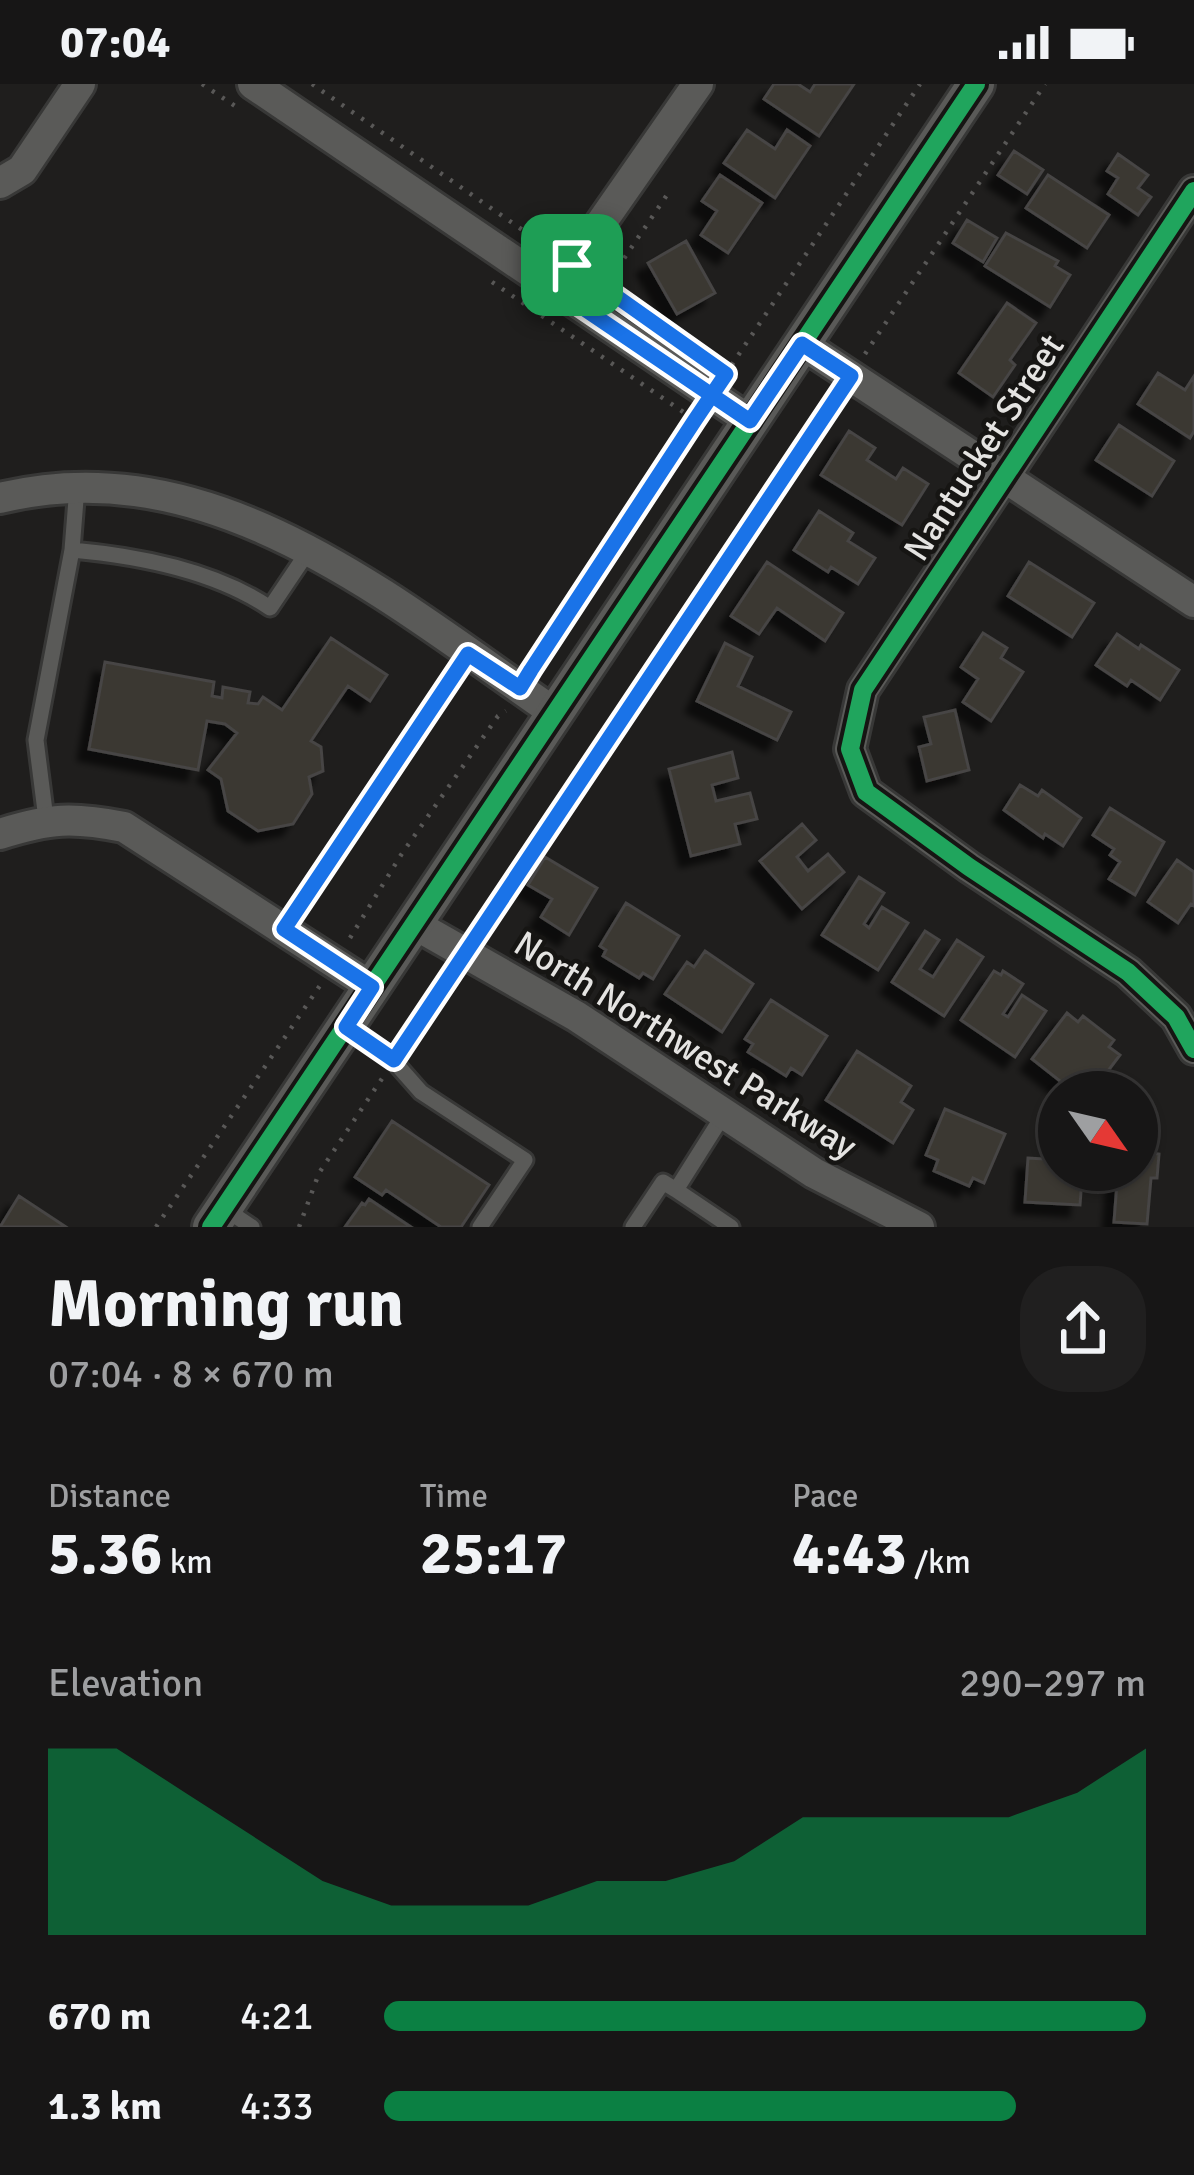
<!DOCTYPE html>
<meta charset="utf-8">
<style>
body{margin:0;font-family:Signika,sans-serif;background:#201f1f;color:#f1f3f6;height:100vh;display:flex;flex-direction:column;font-size:45px;white-space:nowrap}
*{box-sizing:border-box;margin:0}
p{font-size:39px;color:#9e9fa1}
.icon{flex:none;width:66px;height:66px;fill:none;stroke:currentColor;stroke-width:2;stroke-linecap:round;stroke-linejoin:round}
.map{position:relative;height:1143px;overflow:hidden}
.panel{display:flex;flex-direction:column;background:#171616;flex:1}
.panel>*{flex:none}
.needle{width:78px;rotate:124deg}
.fabs{position:absolute;left:1038px;top:987px;display:grid;gap:24px}
.fabs a{display:grid;place-items:center;width:120px;height:120px;border-radius:50%;background:#171616;box-shadow:0 3px 9px #0004,0 0 0 3px #363535;font-size:60px}
.pin{position:absolute;display:grid;place-items:center;width:102px;height:102px;color:#fff;margin:-51px;border-radius:24px;box-shadow:0 6px 18px #0006}
.round{display:grid;place-items:center;flex:none;width:126px;height:126px;border-radius:48px;background:#201f1f}
.overview{display:flex;align-items:center;justify-content:space-between;height:204px;padding:0 48px}
h1{font-size:66px;font-weight:800;line-height:90px}
.metrics{display:grid;grid-template-columns:repeat(3,1fr);gap:18px;height:204px;padding:12px 48px}
.metrics div{display:grid;align-content:center}
.metrics b{font-size:60px;font-weight:800}
.metrics small{font-size:33px;font-weight:400}
.metrics p{font-size:33px}
.chart{height:336px;padding:24px 48px}
.chart p{display:flex;justify-content:space-between}
.chart svg{width:100%;height:216px;margin-top:12px;fill:#0b8043;opacity:.7}
ul{padding:0 48px;list-style:none;font-size:39px}
li{display:grid;grid-template-columns:192px 144px 1fr;align-items:center;height:90px}
li i{height:30px;border-radius:15px;background:#0b8043}
.status{display:flex;justify-content:space-between;align-items:center;height:84px;padding:0 60px;background:#171616;direction:ltr}
.status svg{height:33px;fill:currentColor}
.map>svg:first-child{display:block}
.building{fill:#3b3832;stroke:#464544;stroke-width:3;filter:url(#shadow)}
.lines{fill:none;stroke-linecap:round;stroke-linejoin:round}
.service-casing{stroke:#383837;stroke-width:21}
.minor-casing{stroke:#383837;stroke-width:36}
.tertiary-casing{stroke:#383837;stroke-width:42}
.path{stroke:#595857;stroke-width:4.5;stroke-dasharray:3 9;stroke-linecap:butt}
.service{stroke:#5a5a58;stroke-width:15}
.minor{stroke:#5a5a58;stroke-width:30}
.tertiary{stroke:#5a5a58;stroke-width:36}
.cycleway-casing{stroke:#161513;stroke-width:26}
.cycleway{stroke:#20a55d;stroke-width:18}
.route-casing{stroke:#fff;stroke-width:24}
.route{stroke:#1a73e8;stroke-width:15}
.labels{text-anchor:middle;stroke-width:9;stroke-linejoin:round;paint-order:stroke}
.street-label{font-size:36px;fill:#e5e4e2;stroke:#161513}
</style>
<div class="status"><b>07:04</b><svg viewBox="0 0 49 12"><path d="M0 12V9h3v3zM5 12V6h3v6zM10 12V3h3v9zM15 12V0h3v12zM26 1h20v11H26zM47 4h2v5h-2z"/></svg></div>
<div class="map">
<svg width="1194" height="1143" viewBox="0 0 1194 1143">
<defs>
<filter id="shadow"><feDropShadow dx="-11" dy="11" stdDeviation="3" flood-color="#0009"/></filter>
</defs>
<rect width="100%" height="100%" fill="#1f1e1d"/>
<!-- building -->
<path class="building" d="M774 0H798L810 8 815 0H854L819 52 764 15Z
M747 46 775 65 787 46 810 62 775 114 724 79Z
M1014 67 1043 86 1027 110 998 91Z
M1118 70 1148 91 1138 104 1151 113 1138 131 1108 110 1118 94 1107 87Z
M720 91 762 119 728 169 701 151 717 127 702 117Z
M1048 91 1109 131 1087 164 1026 124Z
M967 136 997 154 983 178 953 159Z
M1006 149 1058 177 1055 182 1070 191 1050 223 985 182Z
M686 157 715 209 677 230 648 179Z
M1007 219 1036 239 1010 276 1015 281 993 313 959 289Z
M1158 289 1185 306 1194 292V347L1190 354 1138 320Z
M1119 341 1174 377 1152 412 1096 376Z
M849 347 875 364 867 376 896 395 903 384 928 400 902 441 821 391Z
M819 427 853 449 848 457 875 474 858 500 831 483 828 488 794 466Z
M767 478 843 529 825 557 777 524 759 550 731 532Z
M1029 478 1094 519 1072 553 1008 512Z
M983 549 1007 564 1001 574 1023 588 991 637 963 618 978 595 961 583Z
M1117 550 1139 565 1141 561 1179 586 1160 616 1131 596 1127 602 1096 581Z
M331 554 387 591 370 617 348 602 311 657 321 663 323 687 309 693 312 710 293 740 258 747 228 727 221 695 208 686 237 649 225 640 207 637 198 686 89 665 105 578 214 598 212 612 222 614 223 603 250 608 248 619 258 620 263 613 282 626Z
M725 559 752 573 738 602 791 628 777 656 697 617Z
M955 626 969 686 927 697 919 663 931 660 924 633Z
M732 668 738 694 712 701 716 717 750 709 757 735 735 740 740 760 691 772 669 685Z
M1020 701 1038 712 1042 706 1081 734 1063 762 1045 750 1043 754 1004 726Z
M1110 724 1164 758 1135 811 1109 795 1120 778 1110 771 1114 765 1093 751Z
M802 740 816 756 797 773 808 787 828 770 844 788 802 825 760 777Z
M545 773 597 804 569 851 541 833 552 815 528 801Z
M1177 776 1194 788V822L1191 820 1178 839 1148 818Z
M859 793 884 809 864 840 869 844 882 823 908 839 878 886 822 851Z
M626 819 679 852 653 895 643 889 639 894 603 872 606 866 600 862Z
M925 847 939 856 920 885 933 893 957 856 983 873 944 932 892 898Z
M705 867 753 900 722 948 665 910 687 878 694 883Z
M994 887 1001 891 1003 887 1023 900 1003 930 1008 933 1022 911 1046 927 1015 973 961 936Z
M771 916 827 952 802 991 791 984 786 992 748 968 753 960 745 955Z
M1067 929 1078 938 1083 932 1114 956 1109 963 1120 971 1092 1008H1074L1032 975Z
M857 967 911 1002 901 1018 913 1026 893 1059 826 1016Z
M945 1025 1005 1050 984 1099 973 1094 969 1102 934 1087 938 1076 926 1071Z
M392 1037 489 1101 461 1143H441L386 1106 382 1111 355 1093Z
M1137 1050 1152 1052 1151 1069 1159 1070 1157 1094H1151L1147 1140 1114 1138 1118 1086H1137Z
M1028 1074 1059 1076V1093L1082 1094 1080 1121 1025 1118Z
M19 1112 66 1143H0Z
M369 1115 411 1143H345L362 1119 365 1121Z"/>
<g class="lines">
<!-- service casing -->
<g class="service-casing">
<path id="service" d="M72 466C139 472 214 486 270 524L309 466
M46 735 36 656 72 466 77 403
M284 845 468 570
M346 943 391 974 421 1008 525 1076 480 1143
M724 1030 676 1106 731 1143
M225 1125 252 1143
M633 1143 663 1098 676 1106"/>
</g>
<!-- minor casing -->
<g class="minor-casing">
<path id="minor" d="M253 0 750 337
M0 99 22 86 80 0
M1194 107 863 606 850 665 866 708 969 783 1128 888 1176 933 1194 965
M555 205 698 0
M802 260 1194 518
M0 414C212 362 392 517 555 629
M0 750C50 734 73 733 124 743L372 903
M414 840 576 932 814 1089 919 1143"/>
</g>
<!-- tertiary casing -->
<g class="tertiary-casing">
<path id="tertiary" d="M211 1143 976 0"/>
</g>
<!-- path -->
<path class="path" d="M202 0 235 22
M312 0 550 165
M492 198 695 336
M604 204 671 105
M865 270 1045 0
M725 291 920 0
M533 582 699 331
M479 849 836 315
M350 854 401 771 498 632 506 627
M406 959 449 893
M156 1143 321 900
M299 1143 319 1089 383 993"/>
<!-- service -->
<use href="#service" class="service"/>
<!-- minor -->
<use href="#minor" class="minor"/>
<!-- tertiary -->
<use href="#tertiary" class="tertiary"/>
<!-- cycleway casing -->
<g class="cycleway-casing">
<path id="cycleway" d="M1194 107 863 606 850 665 866 708 969 783 1128 888 1176 933 1194 965
M211 1143 976 0"/>
</g>
<!-- cycleway -->
<use href="#cycleway" class="cycleway"/>
</g>
<g class="lines">
<!-- route casing -->
<g class="route-casing">
<path id="route" d="M572 181 726 290 695 336 531 586 520 604 468 570 284 845 372 903 346 943 394 976 851 292 802 260 750 337 555 205 572 181"/>
</g>
<!-- route -->
<use href="#route" class="route"/>
</g>
<g class="labels">
<!-- street labels -->
<g class="street-label">
<text transform="translate(983 363) rotate(-57)" y="13">Nantucket Street</text>
<text transform="translate(686 960) rotate(32)" y="13">North Northwest Parkway</text>
</g>
</g>
</svg>
<div class="fabs">
<a><svg class="needle" viewBox="-14 -14 28 28"><path d="M0-13l5 13h-10z" fill="#e53935"/><path d="M0 13l5-13h-10z" fill="#9e9fa1"/></svg></a>
</div>
<div class="pin" style="left:572px;top:181px;background:#1e9e55"><svg class="icon" aria-label="arrive" viewBox="0 0 24 24"><path d="M6 21V4h12l-3 4 3 4H6"/></svg></div>
</div>
<section class="panel">
<div class="overview"><div><h1>Morning run</h1><p>07:04 · 8 × 670 m</p></div><a class="round"><svg class="icon" aria-label="share" viewBox="0 0 24 24"><path d="M12 15V3M7 8l5-5 5 5M5 13v7h14v-7"/></svg></a></div>
<div class="metrics">
<div><p>Distance</p><b>5.36<small> km</small></b></div>
<div><p>Time</p><b>25:17</b></div>
<div><p>Pace</p><b>4:43<small> /km</small></b></div>
</div>
<div class="chart"><p><span>Elevation</span>290–297 m</p>
<svg viewBox="0 0 160 44" preserveAspectRatio="none"><path d="M0 44V6L10 6L20 15L30 24L40 33L50 38L60 38L70 38L80 33L90 33L100 29L110 20L120 20L130 20L140 20L150 15L160 6V44z"/></svg>
</div>
<ul>
<li><b>670 m</b>4:21<i style="width:100%"></i></li>
<li><b>1.3 km</b>4:33<i style="width:83%"></i></li>
</ul>
</section>
